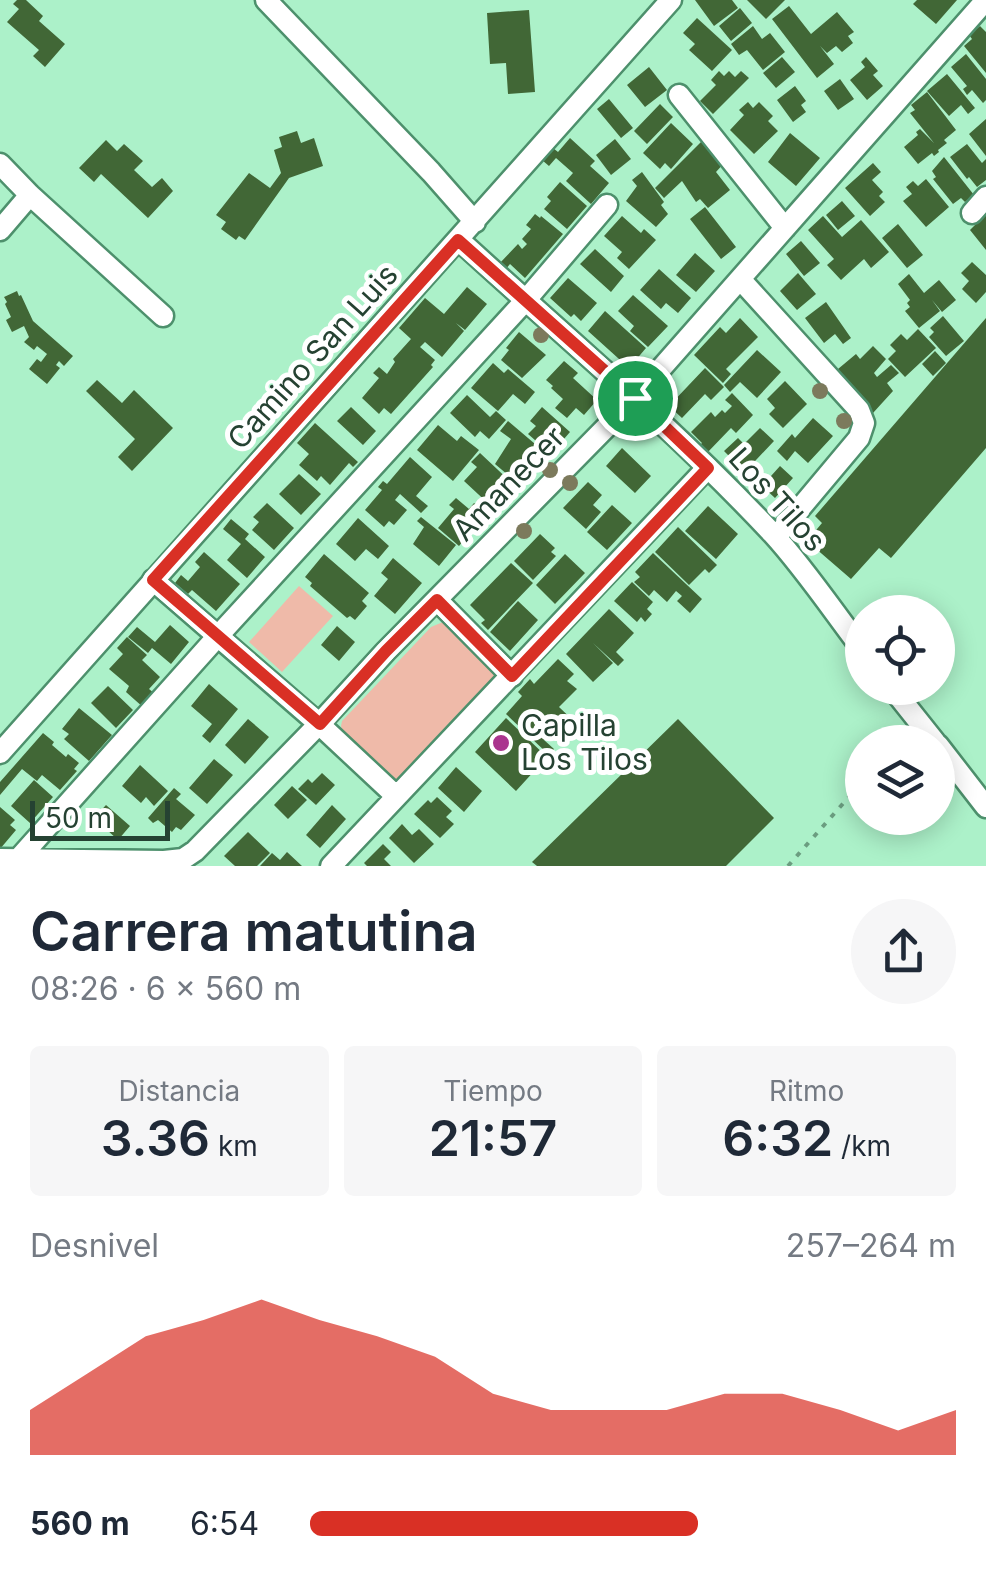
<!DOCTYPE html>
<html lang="es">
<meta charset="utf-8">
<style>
body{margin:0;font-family:Inter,sans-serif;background:#f6f6f7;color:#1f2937;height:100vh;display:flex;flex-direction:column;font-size:38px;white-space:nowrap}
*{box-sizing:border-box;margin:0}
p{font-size:32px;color:#747a83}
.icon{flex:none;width:55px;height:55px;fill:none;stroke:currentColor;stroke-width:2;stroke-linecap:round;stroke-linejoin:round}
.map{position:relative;height:866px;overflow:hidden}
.sheet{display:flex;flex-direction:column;background:#fff;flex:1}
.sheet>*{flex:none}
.buttons{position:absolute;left:845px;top:595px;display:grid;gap:20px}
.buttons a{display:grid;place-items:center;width:110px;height:110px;border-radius:50%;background:#fff;box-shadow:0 5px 25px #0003;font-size:50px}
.scale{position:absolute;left:30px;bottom:25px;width:140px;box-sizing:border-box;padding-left:10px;border:5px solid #254232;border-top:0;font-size:28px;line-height:35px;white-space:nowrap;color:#254232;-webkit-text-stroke:8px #fff;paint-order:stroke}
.pin{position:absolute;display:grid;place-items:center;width:85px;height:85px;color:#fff;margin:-42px;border:5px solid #fff;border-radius:50%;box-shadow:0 2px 10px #0007}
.round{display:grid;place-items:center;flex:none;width:105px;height:105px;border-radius:52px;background:#f6f6f7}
.head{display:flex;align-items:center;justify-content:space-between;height:170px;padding:0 30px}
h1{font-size:55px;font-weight:600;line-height:75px}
.metrics{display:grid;grid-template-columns:repeat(3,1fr);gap:15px;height:170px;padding:10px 30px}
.metrics div{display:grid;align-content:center;border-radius:10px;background:#f6f6f7;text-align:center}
.metrics b{font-size:50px;font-weight:600}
.metrics small{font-size:28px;font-weight:400}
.metrics p{font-size:28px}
.chart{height:280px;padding:20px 30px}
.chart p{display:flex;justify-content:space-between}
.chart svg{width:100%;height:180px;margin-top:10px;fill:#d93025;opacity:.7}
ul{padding:0 30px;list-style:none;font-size:32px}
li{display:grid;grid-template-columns:160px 120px 1fr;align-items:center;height:75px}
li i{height:25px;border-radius:12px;background:#d93025}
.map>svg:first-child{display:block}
.green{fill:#efbaa9}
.building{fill:#416736}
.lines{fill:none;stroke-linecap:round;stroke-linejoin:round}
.minor-casing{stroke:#4d906c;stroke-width:25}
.path{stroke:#6b9d80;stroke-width:4;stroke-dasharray:5 8;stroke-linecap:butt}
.minor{stroke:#fff;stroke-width:20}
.tree{fill:#7c7a5c}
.route-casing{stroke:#fff;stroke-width:20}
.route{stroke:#d93025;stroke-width:12}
.poi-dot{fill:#aa358e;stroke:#fff;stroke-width:4}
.labels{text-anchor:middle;stroke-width:10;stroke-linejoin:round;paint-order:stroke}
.street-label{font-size:30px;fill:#254232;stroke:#fff}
.poi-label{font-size:30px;fill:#254232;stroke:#fff;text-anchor:start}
</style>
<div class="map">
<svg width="986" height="866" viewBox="0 0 986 866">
<rect width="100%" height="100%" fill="#acf1c9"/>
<!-- green -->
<path class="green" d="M299 586 333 616 282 672 249 642Z
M443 622 447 624 497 675 496 681 401 781 395 782 343 735 341 726 342 721 431 627Z"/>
<!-- building -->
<path class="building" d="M17 0H26L43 16 39 21 65 44 45 67 33 56 39 50 7 22 19 9 13 4Z
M695 0H732L738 8 714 26Z
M747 0H785L766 19Z
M917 0H957L936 24 913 4Z
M789 6 811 34 837 12 854 32 848 36 853 43 842 52 836 46 827 53 820 46 834 64 817 78 772 19Z
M740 8 752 23 731 41 719 26Z
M529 10 535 92 508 94 506 63 490 64 487 13Z
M697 18 732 50 712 71 689 50 695 44 683 33Z
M753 26 762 39 770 33 785 52 763 70 747 50 739 55 731 44Z
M980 26 986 32V73L964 46 972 39 969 35Z
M966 54 986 79V100L983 103 972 90 967 95 963 89 967 86 951 67Z
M782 57 795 72 776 88 763 73Z
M866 57 878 71 873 75 883 86 867 100 850 80 865 67 861 62Z
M649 67 667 90 645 107 627 85Z
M719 71 724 76 729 71 735 77 741 71 749 78 713 114 700 101 716 85 711 80Z
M947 74 975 108 968 114 961 105 949 116 927 91Z
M840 79 854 99 838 110 824 91Z
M795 86 806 101 801 105 806 112 793 122 777 100Z
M927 92 956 130 944 140 947 143 938 150 939 152 934 156 932 153 918 164 904 147 918 135 916 132 920 129 934 143 910 113 915 110 911 105Z
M609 99 633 128 621 138 597 109Z
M748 102 753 108 759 102 773 116 768 121 778 131 754 154 730 130 744 115 739 110Z
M660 104 673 117 647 144 634 131Z
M986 119V156L969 134Z
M671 123 693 144 671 169 665 163 660 169 643 153Z
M297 131 301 143 314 138 323 166 289 178 245 240 239 236 236 240 221 229 226 222 216 215 249 173 270 188 281 173 274 150 282 147 279 137Z
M790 133 820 158 796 186 768 162Z
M570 138 595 161 590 166 609 183 591 204 566 181 573 173 556 158 549 166 542 160 553 148 558 152Z
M705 138 725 162 716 172 730 190 708 208 700 199 696 202 682 181 664 198 655 188Z
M615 139 631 159 611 175 596 155Z
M106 140 117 151 124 144 143 161 134 170 152 187 162 178 173 191 148 218 101 174 94 182 79 168Z
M967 144 982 163 986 159V180L977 187 969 177 967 179 950 157Z
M944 157 974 195 965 202 961 198 953 204 933 179 936 177 932 171Z
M873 163 881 172 872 180 883 192 879 196 885 202 870 216 845 188Z
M642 172 664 202 661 205 668 214 656 227 626 201 637 186 632 180Z
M926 179 949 207 926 227 903 201 912 194 906 187 913 181 918 186Z
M560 182 587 206 567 229 544 209 551 201 547 197Z
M842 201 855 216 838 230 826 215Z
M705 207 736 247 721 259 690 219Z
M535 214 540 218 541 216 563 234 525 278 510 264 505 270 499 264 518 244 522 249 527 244 522 239 531 229 526 225Z
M986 214V250L970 230Z
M622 216 641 233 644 229 656 240 629 269 617 258 622 252 604 236Z
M823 216 842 237 861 220 889 252 871 268 864 259 841 280 827 265 834 259 808 230Z
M898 224 923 255 907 268 882 238Z
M801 241 820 263 804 276 786 254Z
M595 249 624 276 611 292 580 264Z
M695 253 715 271 696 292 676 275Z
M972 262 986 275V292L976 303 962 289 969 281 961 273Z
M659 269 691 298 678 313 666 303 661 309 640 290Z
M798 273 816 294 797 310 780 291Z
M909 274 924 293 939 280 956 300 942 312 932 300 940 311 919 328 905 311 910 307 907 303 910 300 898 284Z
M568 278 597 303 581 321 574 314 571 317 550 298Z
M467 287 487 304 465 330 456 323 464 331 442 357 425 342 420 347 435 360 431 365 433 367 391 414 384 408 379 414 362 398 379 378 373 373 379 367 387 374 395 362 393 359 411 339 399 328 425 298 444 314Z
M17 291 19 296 21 295 33 321 73 356 64 366 59 361 56 365 60 368 47 384 29 369 37 359 41 362 47 354 37 346 34 350 24 342 29 337 24 326 12 332 6 320 11 317 5 304 7 302 4 297Z
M633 295 668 326 648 347 630 331 634 326 618 311Z
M826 302 851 338 843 344 835 334 824 343 805 318Z
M605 311 646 348 629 368 588 331Z
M943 316 964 341 946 356 929 337 934 332 930 328Z
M740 318 758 337 726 369 731 374 723 383 694 355 720 327 726 333Z
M986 318V448L891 558 879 548 851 579 807 541 822 523 815 516Z
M918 329 936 348 905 377 888 359 896 351 890 345 901 334 907 340Z
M519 332 546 355 522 378 501 360 509 350 506 348Z
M873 346 886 359 874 373 877 377 891 365 899 373 887 383 893 391 873 413 832 374 856 354 860 359Z
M757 350 781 372 757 398 740 382 730 392 724 385Z
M935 351 946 363 933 376 922 364Z
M564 361 578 373 573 378 597 400 584 415 576 408 567 418 555 408 563 399 551 388 553 386 546 380Z
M493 363 504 373 508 369 535 392 525 404 513 394 498 411 471 388Z
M705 368 724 387 711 400 705 394 682 418 669 406Z
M97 380 122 403 134 390 173 428 132 471 118 457 135 439 86 391Z
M785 381 807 404 783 428 769 414 775 408 767 399Z
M732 393 753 415 736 433 731 428 706 454 699 446 702 443 691 432 711 412 715 417 722 410 725 413 732 406 725 400Z
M467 395 490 417 496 411 506 420 489 439 480 431 475 437 450 413Z
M351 407 376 431 363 445 337 421Z
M542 407 570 432 551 454 528 434 536 426 530 421Z
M813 418 833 436 808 463 795 451 787 461 777 451 792 434 795 438Z
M508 421 548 455 542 462 539 459 529 472 533 476 523 488 495 464 511 439 500 431Z
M315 423 358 462 353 467 349 463 330 485 321 476 317 481 299 465 309 454 297 443Z
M438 425 457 441 461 436 479 450 453 481 417 450Z
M760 428 774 441 740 477 727 465 733 460 724 451 738 438 744 444Z
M622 448 651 476 635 493 606 466Z
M480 453 514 485 497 503 503 509 493 519 487 513 492 507 464 481 477 467 471 462Z
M410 457 432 477 416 496 428 506 421 513 400 494 395 500 407 510 394 525 389 521 384 527 365 510 382 490 378 487 383 481 387 484Z
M780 466 793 478 775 498 762 486Z
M299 474 321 494 301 515 279 494Z
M588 482 602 495 593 505 601 512 586 529 563 508Z
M456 498 469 509 474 503 486 514 459 546 438 528 454 509 449 505Z
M267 503 294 528 274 550 252 530 259 522 253 517Z
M612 505 632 523 607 550 587 532Z
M708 506 738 534 716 559 685 531Z
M421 517 456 545 439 566 413 544 424 527 417 521Z
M358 518 389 546 378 559 366 549 355 561 336 544Z
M231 519 249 534 245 539 265 557 247 578 227 560 241 544 223 529Z
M678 527 717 565 709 573 705 569 689 585 655 552Z
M540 534 555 548 551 552 556 556 533 580 514 561Z
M204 552 240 584 216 611 192 590 188 594 175 583 181 575 188 581 200 567 195 562Z
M653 553 702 599 690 613 677 601 682 596 676 591 667 602 654 590 649 596 634 582 640 577 635 572Z
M324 554 369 593 362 601 367 606 355 620 350 616 347 618 310 586 312 583 305 577Z
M565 554 585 573 555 604 536 585Z
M393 558 422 583 395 614 374 596 388 579 381 573Z
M511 563 533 583 488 630 481 623 485 620 470 605Z
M632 582 653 602 647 609 652 614 645 622 641 617 637 622 614 601Z
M518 601 538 620 510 651 490 632Z
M609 609 634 633 616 652 624 660 618 666 593 643 613 663 593 682 566 654Z
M170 625 189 642 171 664 152 648 148 653 128 637 137 627 155 642Z
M337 626 355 642 339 661 321 645Z
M127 637 147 655 142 660 160 677 149 689 155 694 144 708 126 692 129 686 109 669 123 654 117 648Z
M558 659 574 674 567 681 577 689 559 707 579 726 567 739 556 728 544 740 554 749 549 755 506 714 522 696 518 692 530 679 534 684Z
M209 684 238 709 210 743 202 736 212 724 191 706Z
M108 686 133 710 116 728 91 703Z
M79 708 112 735 89 761 64 739 69 734 62 729Z
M506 718 547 757 516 791 475 752Z
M248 719 269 737 245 764 225 745Z
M678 719 774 818 726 866H537L532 862Z
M43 733 54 742 52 745 66 757 68 754 79 763 74 769 77 771 60 790 42 775 37 781 22 769 0 795V782Z
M214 759 233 775 207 804 189 788Z
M140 765 168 791 154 806 146 797 141 803 122 786Z
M456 767 482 791 464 812 438 788Z
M322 773 335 785 316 805 298 789 308 779 312 783Z
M34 780 53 797 30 823 11 806Z
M292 786 307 800 288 819 274 805Z
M174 788 181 794 176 799 195 815 181 830 176 827 172 832 158 820 153 823 148 818Z
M437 797 452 811 446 817 454 824 440 838 414 814 428 800 431 803Z
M106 805 130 826 118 840 94 818Z
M332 805 346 819 320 848 306 835Z
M0 807 15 820 10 825 16 830 0 849Z
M402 824 412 835 419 829 434 844 414 863 389 838Z
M248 832 270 853 257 866H235L224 856Z
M383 844 391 852 384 859 391 866H367L364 863Z
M287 852 302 866H260L272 853 280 860Z"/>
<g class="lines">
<!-- minor casing -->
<g class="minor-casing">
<path id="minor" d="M266 0 431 172 475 222
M679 95 785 228
M0 164 30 195 163 316
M972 213 986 197
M0 230 30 195
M459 240C565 337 675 429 773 534 805 569 833 611 862 649
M740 279 859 410 864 423 859 438 776 537
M153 580 319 724 396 796
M437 600 512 676
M892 688 935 742
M938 745 986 807
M0 753 671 0
M0 859 164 861 183 859 195 851 319 724 386 651 635 398 986 0
M13 865 217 637 525 301 607 205
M331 866 707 468"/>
</g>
<!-- path -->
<path class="path" d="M788 866 862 782"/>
<!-- minor -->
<use href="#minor" class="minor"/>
</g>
<!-- trees -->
<g class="tree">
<circle cx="541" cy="335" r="8"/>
<circle cx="820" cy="391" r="8"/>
<circle cx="604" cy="412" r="8"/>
<circle cx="844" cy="421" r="8"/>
<circle cx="550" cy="470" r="8"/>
<circle cx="570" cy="483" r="8"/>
<circle cx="524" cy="531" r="8"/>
</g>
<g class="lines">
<!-- route casing -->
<g class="route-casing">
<path id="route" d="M458 240 635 398 708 468 512 676 437 600 386 651 320 724 153 580Z"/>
</g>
<!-- route -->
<use href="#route" class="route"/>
</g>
<!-- markers -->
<circle class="poi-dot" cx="501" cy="743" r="10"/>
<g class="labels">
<!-- street labels -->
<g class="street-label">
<text transform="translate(313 357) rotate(-48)" y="10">Camino San Luis</text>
<text transform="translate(509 484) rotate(-46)" y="10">Amanecer</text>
<text transform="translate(777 500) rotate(48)" y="10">Los Tilos</text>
</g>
<!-- poi labels -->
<g class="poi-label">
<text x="521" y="736">Capilla<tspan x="521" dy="34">Los Tilos</tspan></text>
</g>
</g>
</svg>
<div class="buttons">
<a><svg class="icon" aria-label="locate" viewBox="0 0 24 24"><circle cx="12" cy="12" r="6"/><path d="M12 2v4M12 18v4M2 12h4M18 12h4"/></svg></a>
<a><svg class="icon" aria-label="layers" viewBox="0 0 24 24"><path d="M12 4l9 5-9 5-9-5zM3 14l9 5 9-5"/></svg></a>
</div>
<div class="scale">50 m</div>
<div class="pin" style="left:635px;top:398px;background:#1e9e55"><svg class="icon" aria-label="arrive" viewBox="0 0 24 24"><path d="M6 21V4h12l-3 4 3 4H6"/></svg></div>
</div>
<section class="sheet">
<div class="head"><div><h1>Carrera matutina</h1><p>08:26 · 6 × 560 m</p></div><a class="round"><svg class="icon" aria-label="share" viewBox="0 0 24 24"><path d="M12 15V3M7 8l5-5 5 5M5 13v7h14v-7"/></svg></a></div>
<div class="metrics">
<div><p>Distancia</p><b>3.36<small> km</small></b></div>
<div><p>Tiempo</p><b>21:57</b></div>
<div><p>Ritmo</p><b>6:32<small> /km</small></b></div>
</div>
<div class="chart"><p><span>Desnivel</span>257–264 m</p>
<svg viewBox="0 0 160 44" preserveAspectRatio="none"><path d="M0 44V33L10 24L20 15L30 11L40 6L50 11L60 15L70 20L80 29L90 33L100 33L110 33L120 29L130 29L140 33L150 38L160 33V44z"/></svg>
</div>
<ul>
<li><b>560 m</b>6:54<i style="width:60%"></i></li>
</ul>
</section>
